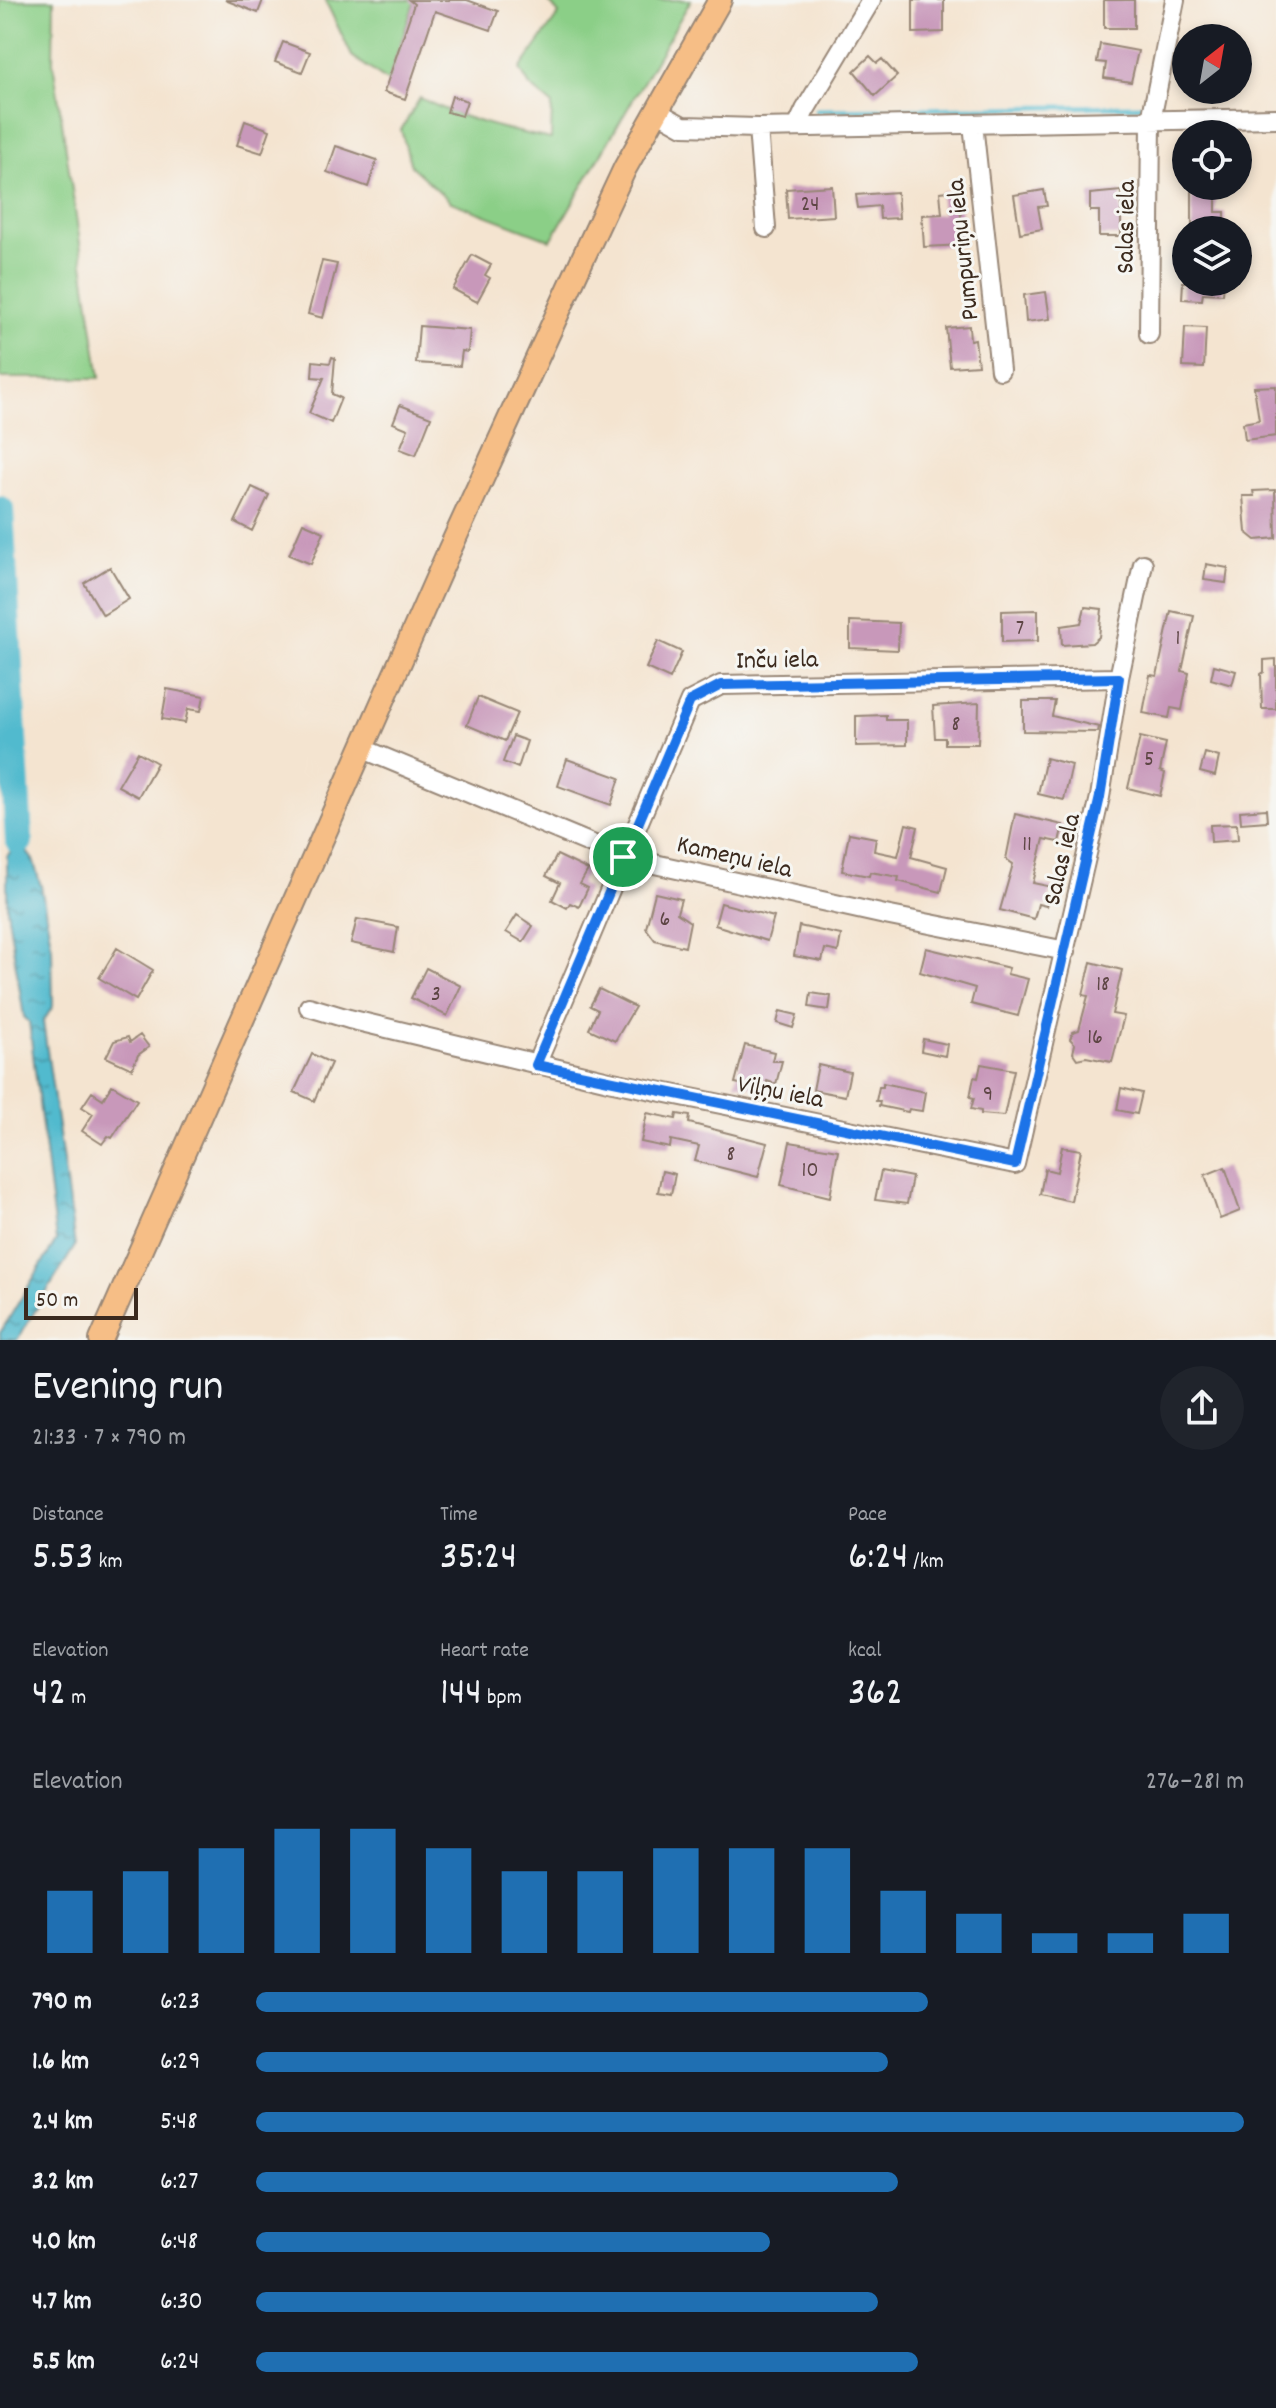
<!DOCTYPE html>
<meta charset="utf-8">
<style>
body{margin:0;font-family:Dekko,sans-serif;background:#20242c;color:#f1f3f6;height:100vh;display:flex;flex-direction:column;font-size:30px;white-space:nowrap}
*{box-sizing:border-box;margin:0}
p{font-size:26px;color:#9ea1a6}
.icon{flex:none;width:44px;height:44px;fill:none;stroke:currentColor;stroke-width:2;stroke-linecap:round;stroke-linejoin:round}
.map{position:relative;height:1340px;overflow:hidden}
.details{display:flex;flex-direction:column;background:#171b24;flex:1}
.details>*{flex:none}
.needle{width:52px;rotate:31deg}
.buttons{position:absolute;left:1172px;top:24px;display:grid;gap:16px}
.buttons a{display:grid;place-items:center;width:80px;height:80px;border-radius:50%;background:#171b24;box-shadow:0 4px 12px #0003;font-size:40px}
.scale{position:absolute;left:24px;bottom:20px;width:114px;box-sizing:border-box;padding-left:8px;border:4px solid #3b2a1e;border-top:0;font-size:22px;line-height:28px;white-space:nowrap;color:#3b2a1e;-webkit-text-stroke:6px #f6f6f2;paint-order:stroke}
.pin{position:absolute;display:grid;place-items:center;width:68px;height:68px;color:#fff;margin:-34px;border:4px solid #fff;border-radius:50%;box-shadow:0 2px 8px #0007}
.round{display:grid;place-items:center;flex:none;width:84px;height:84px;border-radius:42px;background:#20242c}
.head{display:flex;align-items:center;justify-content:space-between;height:136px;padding:0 32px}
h1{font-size:44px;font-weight:600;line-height:60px}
.stats{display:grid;grid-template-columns:repeat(3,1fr);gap:12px;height:136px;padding:8px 32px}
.stats div{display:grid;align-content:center}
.stats b{font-size:40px;font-weight:600}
.stats small{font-size:22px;font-weight:400}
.stats p{font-size:22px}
.chart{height:224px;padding:16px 32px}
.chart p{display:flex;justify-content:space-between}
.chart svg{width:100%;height:144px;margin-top:8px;stroke:#1f6fb2;stroke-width:6}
ul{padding:0 32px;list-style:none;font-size:26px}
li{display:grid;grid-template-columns:128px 96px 1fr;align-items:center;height:60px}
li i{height:20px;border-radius:10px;background:#1f6fb2}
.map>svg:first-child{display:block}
.grass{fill:#8bcf87;stroke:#637c52;stroke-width:2}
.water{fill:url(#water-ripples);stroke:#467276;stroke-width:2}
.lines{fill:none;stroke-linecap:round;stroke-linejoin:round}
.stream{stroke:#51bace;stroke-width:5}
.river{stroke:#51bace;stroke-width:28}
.building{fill:#c898ba}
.minor-casing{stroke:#988777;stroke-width:22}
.major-casing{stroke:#988777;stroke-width:26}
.minor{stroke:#fff;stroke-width:18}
.major{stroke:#f6be86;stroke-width:22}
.route-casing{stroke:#fff;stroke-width:16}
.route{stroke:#1a73e8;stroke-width:10}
.labels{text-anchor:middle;stroke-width:6;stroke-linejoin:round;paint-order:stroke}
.number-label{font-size:22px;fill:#5e4645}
.street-label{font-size:26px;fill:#3b2a1e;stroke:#f6f6f2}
</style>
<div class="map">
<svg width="1276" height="1340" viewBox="0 0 1276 1340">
<defs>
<pattern id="water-ripples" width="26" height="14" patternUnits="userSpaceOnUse" patternTransform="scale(2)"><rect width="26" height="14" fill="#51bace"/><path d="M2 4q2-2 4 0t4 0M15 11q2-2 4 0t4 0" fill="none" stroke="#4497a7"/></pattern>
</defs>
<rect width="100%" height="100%" fill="#f6f6f2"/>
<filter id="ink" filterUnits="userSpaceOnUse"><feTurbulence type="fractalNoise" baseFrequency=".0125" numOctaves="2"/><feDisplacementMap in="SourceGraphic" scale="16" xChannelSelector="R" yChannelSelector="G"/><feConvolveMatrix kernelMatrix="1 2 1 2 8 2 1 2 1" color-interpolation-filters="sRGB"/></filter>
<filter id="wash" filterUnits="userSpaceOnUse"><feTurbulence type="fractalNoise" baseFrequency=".006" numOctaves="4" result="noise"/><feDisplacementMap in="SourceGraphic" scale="32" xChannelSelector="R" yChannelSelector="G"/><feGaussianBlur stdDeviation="1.8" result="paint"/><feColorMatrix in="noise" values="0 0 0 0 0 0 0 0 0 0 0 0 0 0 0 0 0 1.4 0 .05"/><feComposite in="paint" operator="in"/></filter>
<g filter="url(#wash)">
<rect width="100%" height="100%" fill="#f4e4d0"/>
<!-- grass -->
<path class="grass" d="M0 0H54L53 62 100 378H0Z
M325 0H415L388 82 352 56Z
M547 0H691L551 240 451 202 411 166 401 130 420 98C462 119 505 130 551 139L552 104 530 86 520 69 559 14Z"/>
<!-- water -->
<path class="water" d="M19 841 33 860 41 886 52 948 53 1006 43 1022 75 1246 17 1340H0V1333L56 1241 29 1022 24 1017 7 909V856Z"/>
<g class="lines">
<!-- stream -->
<path class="stream" d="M816 110 1141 106"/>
<!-- river -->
<path class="river" d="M0 510 19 841"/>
</g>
<g id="blocks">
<!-- building -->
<path class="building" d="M225 0H263L258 13Z
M409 0H467L498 11 491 30 435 11 405 99 384 92 414 4Z
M913 0H944V32L913 33Z
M1104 0H1134V28H1104Z
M283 42 310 52 302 72 275 62Z
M1100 44 1138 51 1131 82 1104 78 1106 63 1097 62Z
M870 56 877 63 882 59 897 76 875 96 854 71Z
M452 96 467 101 462 116 447 112Z
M245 121 270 130 262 153 237 145Z
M336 146 377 160 368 187 327 172Z
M832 186 834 216 788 219 786 189Z
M1192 188H1216V212H1225V229H1192Z
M959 190 963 245 924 247 922 215 942 214 940 192Z
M1044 190 1047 206 1038 207 1042 229 1020 233 1014 195Z
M1121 191V236H1099V211H1090V194Z
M897 192 899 218 880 219 879 206 858 208 856 195Z
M472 255 491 265 485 275 490 278 477 302 453 289Z
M322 261 337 264 323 318 308 314Z
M1183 282H1224L1223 294 1203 293 1202 300 1182 299Z
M1046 292 1050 319 1026 322 1024 295Z
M419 326 470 330 468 352 462 351 460 366 416 363Z
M969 326 970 340 975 339 978 365 950 367 946 328Z
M1185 327 1206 328 1204 368 1183 367Z
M332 357 335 358 332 394 341 398 331 423 309 413 324 378 312 377 313 361 330 363Z
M1276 386V436L1245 440 1243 423 1259 420 1254 387Z
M400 405 431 417 416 455 400 449 408 429 393 423Z
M252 487 269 495 252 531 235 522Z
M1275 490 1276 538 1256 540 1246 532 1243 496H1254L1253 491Z
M303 523 324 532 311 564 289 555Z
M1206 564 1228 568 1226 583 1204 580Z
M110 567 129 599 103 615 84 583Z
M1085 607 1102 609 1099 637 1092 643 1062 645 1061 626 1081 623Z
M1038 610V641L1002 642V611Z
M1171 611 1194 616 1182 671 1189 673 1182 710 1171 708 1169 718 1143 713 1150 675 1157 676Z
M850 621 899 623 898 650 850 648Z
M658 641 682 652 670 679 646 668Z
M1276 659V709H1262L1261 674 1264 672V660Z
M1214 665 1236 671 1232 685 1211 679Z
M167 689 204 696 201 711 188 709 185 723 162 719Z
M478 697 517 713 505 741 467 725Z
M1023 701H1055L1052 716 1099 727 1098 732 1023 731Z
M979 703 978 744H945V738H935L933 706Z
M886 715V720H907V745L856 746V716Z
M513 736 527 741 518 768 503 762Z
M1140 737 1166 743 1160 771 1165 773 1160 796 1128 788Z
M138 752 157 763 138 797 118 786Z
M1205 753 1219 757 1215 776 1200 772Z
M1046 758 1072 765 1064 800 1038 794Z
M567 759 620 778 611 805 558 786Z
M1266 809 1267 821 1241 823 1240 811Z
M1015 814 1063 825 1059 842 1044 839 1033 883 1052 887 1046 906 1038 904 1034 919 1000 910 1013 864 1006 859Z
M906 824 918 827 911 857 947 867 941 892 898 881 899 877 870 872 869 876 842 871 849 833 876 838 874 851 898 856Z
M1237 824 1238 840 1211 842 1210 825Z
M557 855 588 870 580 884 588 888 579 907 570 903 567 908 552 900 560 883 546 876Z
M655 893 681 899 677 913 690 922 685 947 655 940 646 928Z
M721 903 774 917 767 941 715 925Z
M517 915 533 926 523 942 506 932Z
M357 919 398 927 394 952 351 943Z
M799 926 841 935 838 952 825 949 822 961 794 956Z
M117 948 153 970 136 1000 99 978Z
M926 948 1009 968 1007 974 1028 979 1018 1016 971 1004 975 988 920 972Z
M1091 962 1122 970 1112 1014 1124 1016 1112 1062 1086 1057 1077 1059 1073 1053 1075 1044 1070 1039 1073 1032 1079 1030 1088 996 1083 995Z
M426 968 461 986 447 1016 411 998Z
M599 989 635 1007 615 1041 589 1029 598 1010 590 1006Z
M811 993 831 996 829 1010 809 1007Z
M780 1011 797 1015 793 1028 777 1023Z
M140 1035 149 1047 138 1055 132 1069 106 1057 114 1041 128 1037 130 1042Z
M923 1039 947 1044 945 1056 921 1051Z
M745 1045 774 1052 772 1061H782L776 1084 767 1081 764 1089 735 1083Z
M312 1054 331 1063 314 1101 294 1092Z
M981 1064 1014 1070 1004 1116 981 1114V1111L971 1109 974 1098 970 1097 974 1077 978 1078Z
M818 1065 850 1072 845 1096 813 1090Z
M883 1083 925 1092 922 1111 909 1109 908 1112 879 1106 880 1101H876L879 1087H883Z
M112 1085 137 1100 112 1138 108 1136 102 1144 82 1131 93 1114 82 1107 92 1092 103 1099Z
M1121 1088 1142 1093 1137 1114 1117 1110Z
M647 1113 676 1119 677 1114 690 1116 689 1123 767 1143 758 1177 695 1161 699 1146 671 1140 670 1148 641 1142Z
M790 1142 838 1150 830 1197 781 1185Z
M1062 1147 1081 1150 1071 1201 1040 1194 1045 1169 1057 1172Z
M1225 1167 1240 1211 1220 1219 1205 1175Z
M662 1171 675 1174 671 1194 658 1192Z
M881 1171 912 1177 907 1204 875 1200Z"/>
</g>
</g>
<g filter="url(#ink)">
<use href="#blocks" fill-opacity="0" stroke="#988777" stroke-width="2"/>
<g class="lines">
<!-- minor casing -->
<g class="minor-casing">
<path id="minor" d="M656 111 683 126 758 128 1276 118
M973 124 1000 370
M797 127 805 110 871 0
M758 128 766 228
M1149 334 1151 120 1175 0
M361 748 623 857 885 915 1066 951
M309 1007 349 1019 613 1082 1015 1164 1100 797 1119 678 1143 564
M536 1065 690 701 721 685 1119 678"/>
</g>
<!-- major casing -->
<g class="major-casing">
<path id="major" d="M101 1340 449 551 583 258 625 168 720 0"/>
</g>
<!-- minor -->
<use href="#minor" class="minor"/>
<!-- major -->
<use href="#major" class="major"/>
</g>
</g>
<g class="lines" filter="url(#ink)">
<!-- route casing -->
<g class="route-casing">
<path id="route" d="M1119 678 1100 797 1015 1164 536 1065 690 701 721 685Z"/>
</g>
<!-- route -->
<use href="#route" class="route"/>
</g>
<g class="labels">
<!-- number labels -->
<g class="number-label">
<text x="810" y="210">24</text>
<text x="1020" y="634">7</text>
<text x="1178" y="644">1</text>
<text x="956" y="730">8</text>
<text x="1149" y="765">5</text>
<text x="1027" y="850">11</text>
<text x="665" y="925">6</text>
<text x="1103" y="990">18</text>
<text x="436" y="1000">3</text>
<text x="1095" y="1043">16</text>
<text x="988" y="1100">9</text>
<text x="731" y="1160">8</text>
<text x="810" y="1176">10</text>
</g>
<!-- street labels -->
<g class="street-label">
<text transform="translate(1124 227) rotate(-89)" y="9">Salas iela</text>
<text transform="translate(961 250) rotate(-96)" y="9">Pumpuriņu iela</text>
<text transform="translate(777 658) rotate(-1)" y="9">Inču iela</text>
<text transform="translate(735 855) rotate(13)" y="9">Kameņu iela</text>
<text transform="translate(1060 859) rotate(-77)" y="9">Salas iela</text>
<text transform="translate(781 1090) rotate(11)" y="9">Viļņu iela</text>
</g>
</g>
</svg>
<div class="buttons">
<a><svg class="needle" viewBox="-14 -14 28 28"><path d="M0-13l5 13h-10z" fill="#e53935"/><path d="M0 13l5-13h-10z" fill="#9ea1a6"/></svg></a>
<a><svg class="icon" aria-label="locate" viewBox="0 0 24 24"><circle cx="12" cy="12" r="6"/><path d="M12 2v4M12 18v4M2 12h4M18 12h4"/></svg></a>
<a><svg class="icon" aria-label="layers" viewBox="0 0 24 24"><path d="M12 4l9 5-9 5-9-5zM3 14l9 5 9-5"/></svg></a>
</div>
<div class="scale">50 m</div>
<div class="pin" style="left:623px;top:857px;background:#1e9e55"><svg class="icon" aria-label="arrive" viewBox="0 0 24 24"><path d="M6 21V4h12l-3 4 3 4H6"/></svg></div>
</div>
<section class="details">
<div class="head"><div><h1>Evening run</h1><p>21:33 · 7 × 790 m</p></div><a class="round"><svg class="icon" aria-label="share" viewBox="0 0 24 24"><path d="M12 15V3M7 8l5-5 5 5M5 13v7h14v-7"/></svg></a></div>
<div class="stats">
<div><p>Distance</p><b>5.53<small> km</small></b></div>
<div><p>Time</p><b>35:24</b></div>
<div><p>Pace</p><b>6:24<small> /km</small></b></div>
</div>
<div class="stats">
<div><p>Elevation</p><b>42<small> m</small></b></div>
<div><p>Heart rate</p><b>144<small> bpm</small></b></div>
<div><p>kcal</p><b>362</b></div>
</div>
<div class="chart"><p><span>Elevation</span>276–281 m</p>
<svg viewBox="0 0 160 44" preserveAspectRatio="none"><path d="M5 44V25M15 44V19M25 44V12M35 44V6M45 44V6M55 44V12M65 44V19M75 44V19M85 44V12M95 44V12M105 44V12M115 44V25M125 44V32M135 44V38M145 44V38M155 44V32"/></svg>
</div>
<ul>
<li><b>790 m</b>6:23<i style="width:68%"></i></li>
<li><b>1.6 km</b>6:29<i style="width:64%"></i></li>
<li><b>2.4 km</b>5:48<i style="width:100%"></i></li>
<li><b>3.2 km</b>6:27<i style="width:65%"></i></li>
<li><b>4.0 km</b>6:48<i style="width:52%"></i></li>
<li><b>4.7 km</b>6:30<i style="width:63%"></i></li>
<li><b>5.5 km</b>6:24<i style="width:67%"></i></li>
</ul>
</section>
